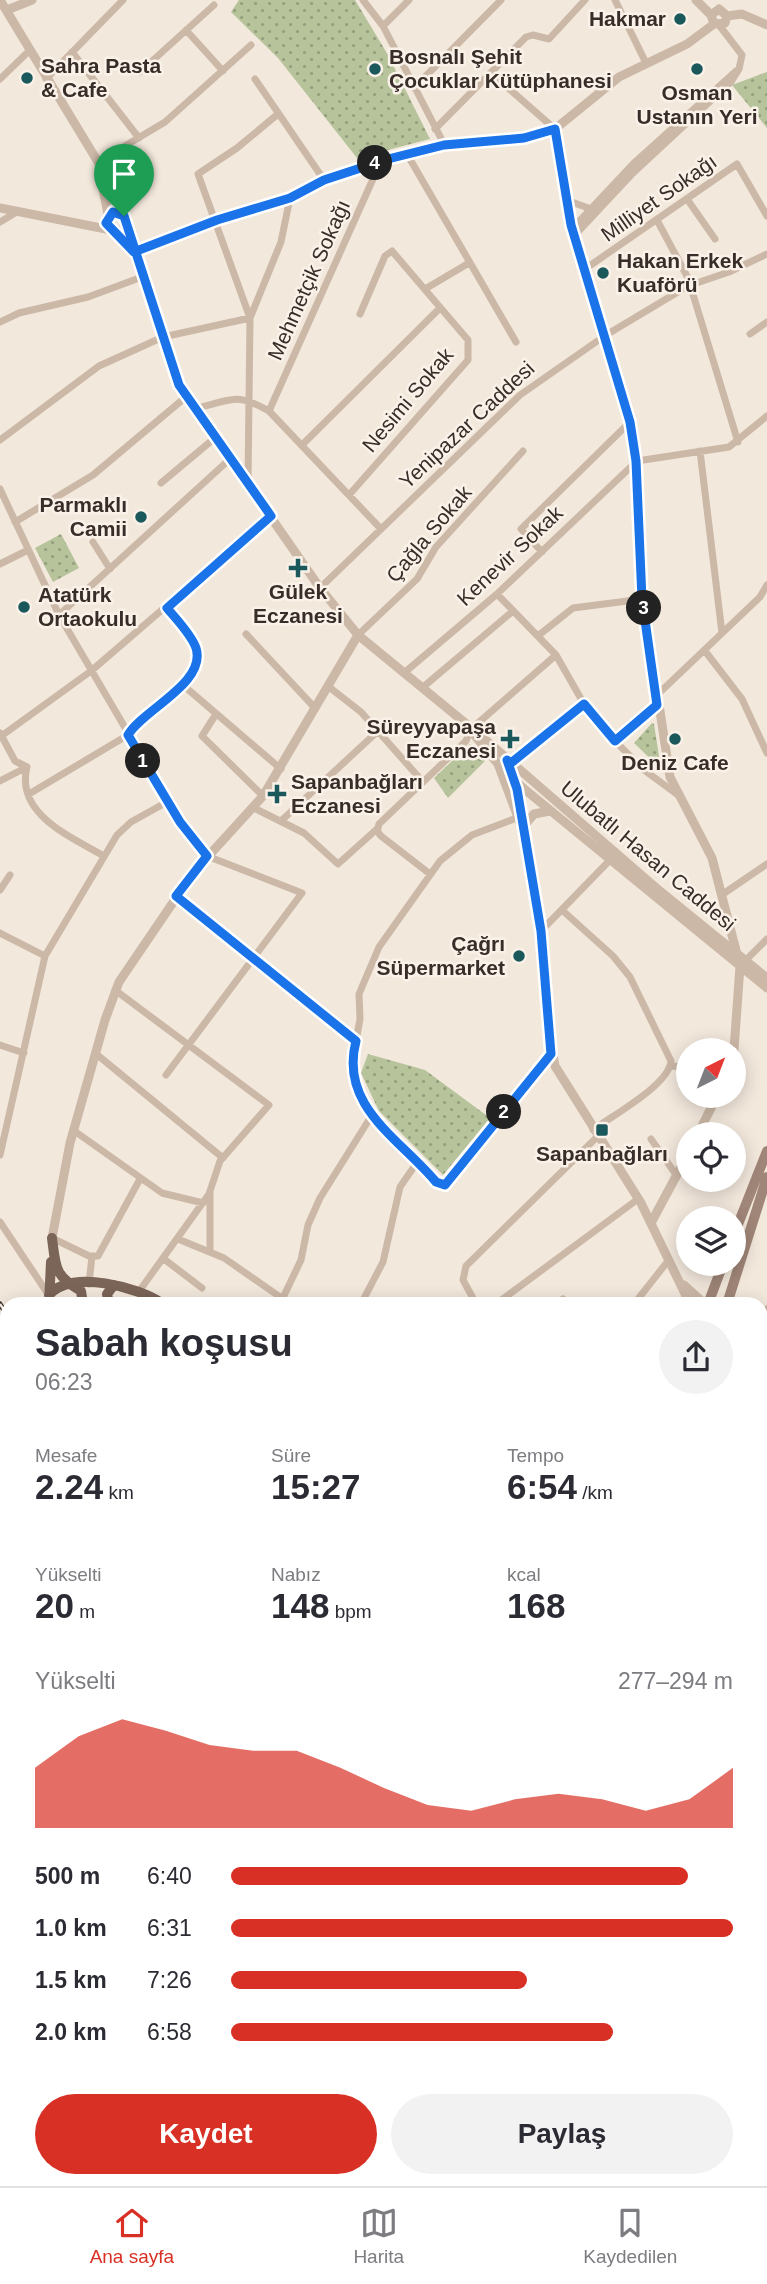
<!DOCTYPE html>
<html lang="tr">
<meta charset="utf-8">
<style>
body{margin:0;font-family:Helvetica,sans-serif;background:#f2f2f3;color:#2b2b33;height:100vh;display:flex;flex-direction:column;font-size:26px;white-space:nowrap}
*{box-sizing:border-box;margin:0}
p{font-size:23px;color:#7c7c81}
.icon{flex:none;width:38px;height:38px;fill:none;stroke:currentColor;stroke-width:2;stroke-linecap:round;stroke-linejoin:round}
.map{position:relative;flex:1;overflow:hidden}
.drawer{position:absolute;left:0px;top:1297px;width:768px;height:891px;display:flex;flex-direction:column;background:#fff;border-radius:21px 21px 0 0;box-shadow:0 4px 18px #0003}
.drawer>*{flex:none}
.needle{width:46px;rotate:42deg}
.buttons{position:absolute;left:676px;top:1038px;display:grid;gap:14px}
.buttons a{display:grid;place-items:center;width:70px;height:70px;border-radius:50%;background:#fff;box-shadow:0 4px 18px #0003;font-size:35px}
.pin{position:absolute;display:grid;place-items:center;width:60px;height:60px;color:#fff;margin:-72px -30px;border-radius:50% 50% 50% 0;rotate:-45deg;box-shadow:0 0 7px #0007}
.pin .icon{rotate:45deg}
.km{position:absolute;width:35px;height:35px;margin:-18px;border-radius:50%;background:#222;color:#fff;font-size:19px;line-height:35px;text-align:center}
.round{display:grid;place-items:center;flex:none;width:74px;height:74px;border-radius:37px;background:#f2f2f3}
.headline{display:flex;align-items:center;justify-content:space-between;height:119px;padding:0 35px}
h1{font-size:38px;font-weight:800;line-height:52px}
.figures{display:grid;grid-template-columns:repeat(3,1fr);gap:10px;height:119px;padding:7px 35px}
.figures div{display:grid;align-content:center}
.figures b{font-size:35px;font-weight:800}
.figures small{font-size:19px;font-weight:400}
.figures p{font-size:19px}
.chart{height:196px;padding:14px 35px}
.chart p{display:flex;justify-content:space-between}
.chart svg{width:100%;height:126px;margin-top:7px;fill:#d93025;opacity:.7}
.cta{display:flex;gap:14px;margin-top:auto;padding:14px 35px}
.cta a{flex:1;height:80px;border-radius:42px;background:#d93025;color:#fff;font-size:28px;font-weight:800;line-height:80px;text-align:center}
.cta a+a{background:#f2f2f3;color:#2b2b33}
ul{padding:0 35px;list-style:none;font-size:23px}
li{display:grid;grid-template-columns:112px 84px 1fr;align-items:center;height:52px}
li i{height:18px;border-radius:9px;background:#d93025}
.menu{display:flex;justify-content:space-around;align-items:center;height:98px;border-top:2px solid #e1e1e2;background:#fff;font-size:19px;color:#7c7c81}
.menu a{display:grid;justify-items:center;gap:4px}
.menu .on{color:#d93025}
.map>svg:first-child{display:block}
.green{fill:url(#green-dots)}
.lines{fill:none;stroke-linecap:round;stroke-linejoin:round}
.pedestrian{stroke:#ccb8a7;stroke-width:5}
.minor{stroke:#ccb8a7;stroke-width:7}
.tertiary{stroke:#ccb8a7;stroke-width:9}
.secondary{stroke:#a08678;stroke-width:10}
.primary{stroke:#7b6458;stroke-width:10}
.rail-casing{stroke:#382d28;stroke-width:5}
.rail{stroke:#faf2e9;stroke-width:2.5;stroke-dasharray:8;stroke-linecap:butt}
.route-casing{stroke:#fff;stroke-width:14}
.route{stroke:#1a73e8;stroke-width:9}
.poi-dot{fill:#1b585c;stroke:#faf2e9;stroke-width:2.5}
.labels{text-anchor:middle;stroke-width:5;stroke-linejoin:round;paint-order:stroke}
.poi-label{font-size:21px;font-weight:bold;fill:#382d28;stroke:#faf2e9;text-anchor:start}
.street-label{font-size:21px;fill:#382d28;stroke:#faf2e9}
</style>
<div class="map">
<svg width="767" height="2186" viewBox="0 0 767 2186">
<defs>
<pattern id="green-dots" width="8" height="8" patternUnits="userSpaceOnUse" patternTransform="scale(1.75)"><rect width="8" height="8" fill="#b6c39b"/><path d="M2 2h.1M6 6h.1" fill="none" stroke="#959f7e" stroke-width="1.8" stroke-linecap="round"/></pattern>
</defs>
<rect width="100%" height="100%" fill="#f3e8dc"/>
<!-- green -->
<path class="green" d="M239 0H355L388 55 430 139 357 158 278 58 231 12Z
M767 72V128L732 85Z
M61 534 79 568 53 582 35 548Z
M652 723 654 724 661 769 634 743Z
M470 744 485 761 448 798 434 778Z
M368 1054 425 1070 490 1118 443 1175 379 1111 361 1073Z"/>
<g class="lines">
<!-- pedestrian -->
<path class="pedestrian" d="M423 2185 429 2186
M299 2186 302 2180
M489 2186 491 2180"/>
<!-- minor -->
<path class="minor" d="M363 0 383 26 444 144
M615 0 646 63
M383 26 409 0
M186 30 223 71
M72 52 139 138
M140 72 214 5
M491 73 555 129
M0 79 29 51
M46 79 123 0
M255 79 324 180
M414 88 501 0
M435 129 526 37 533 35 549 39 585 0
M407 154 516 342
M98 162 165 122 251 45
M687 199 715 239
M566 200 591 209
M0 222 15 213
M658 222 688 278 738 442
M572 229 635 162 736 71
M574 236 631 175 731 82 739 69 742 55 719 25
M585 269 737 164 767 216
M425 289 469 263
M0 322 19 313 88 297 142 277
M750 334 767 322
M196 408C233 400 236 392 269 411L381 529
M269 411 373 179 378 162
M0 440 99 366 163 337 250 318 198 174 237 148 278 114
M303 444 440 308
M700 451 722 633
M248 482 250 318 281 242 290 198
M161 483 216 437
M0 489 59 615 185 830 207 856 302 893 166 1075
M349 495 468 360V340L392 251 385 256 360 314
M15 522 93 475 187 396
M93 542 110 569
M542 552 521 529 630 422
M0 564 28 550
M320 588 520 395 606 335 688 286 729 272 767 254
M497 594 556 655 584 704 615 741 657 705
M59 615 231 458
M246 634 315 708
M358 635 417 579 436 547 523 451
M539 635 573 608 643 599
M705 651 742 699 767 753
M404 673 497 594 637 461 729 447 767 416
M184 686 281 769
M329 687 361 712 423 782
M422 688 513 611
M656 696 760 597 767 585
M216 714 202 736 263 796
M0 733 15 761 27 767C15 814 71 837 104 856
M0 737 91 671 271 516
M615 741 644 770 678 795
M511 763 584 704
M0 781 27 767
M29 794 128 735C149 697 184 706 197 652L167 608
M254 808 304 833 338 864 378 828
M282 820 378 731
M430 874 381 836 377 831 379 824 466 741 470 730 556 655
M0 890 10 875
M723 894 767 864
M176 896 356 1041
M562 910 613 956 630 977 671 1061C669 1085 613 1115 593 1130
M541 931 609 861
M0 933 45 956
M746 960 767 939
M115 990 269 1105 220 1161 209 1194 140 1290
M0 1045 24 1053
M95 1053 223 1158
M671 1066 688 1067
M73 1130 162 1193 203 1203
M651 1139 677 1176
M0 1155 45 956 117 835 131 822 167 802
M418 1161 370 1114 356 1090 351 1068 360 1019 359 994 379 947 440 861 472 835 519 817
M0 1222 48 1294
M52 1238 89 1256H98L140 1179
M178 1239 224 1258 283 1299
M210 1251V1192
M164 1259 202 1288
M89 1284 92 1256
M563 1299 568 1304
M474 1300 463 1280 466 1266 597 1137
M280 1304 301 1260 308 1225 320 1198 372 1115
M361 1304 383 1262 400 1187 418 1161 436 1182 445 1185 551 1054
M496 1304 638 1199
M634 1304 668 1261
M761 1317 767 1309
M0 1509 7 1515
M761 1564 767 1559
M0 1611 7 1615
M0 1672 7 1663
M761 1715 762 1714
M0 1768 7 1773
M0 1914 7 1916
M0 1996 7 2001
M761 2085 767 2076
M0 2140 7 2141
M171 2180 196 2186
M606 2180 626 2186
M221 2186 222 2180
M364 2186 365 2180
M562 2186 565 2180
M687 2186 691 2180"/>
<!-- tertiary -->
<path class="tertiary" d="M0 0 98 162 121 214
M696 0 711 15 714 24 725 23 727 16
M7 10 32 0
M711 15 719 9 727 16
M727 16 742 14 767 25
M555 129 571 225 630 422 637 461 643 599 670 777 712 858 740 966 733 1064
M101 178 108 215
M0 208 111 230
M106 220 108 228 117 232 129 245
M124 226 179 385 320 588 358 635 481 736 655 887 767 978
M134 252 217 220 290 198 324 180 378 162 444 144 524 138 555 129 619 77 687 44 714 24
M471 731 498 764 523 788 767 988
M498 764 522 828 541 931 546 1015 555 1066 641 1203 690 1304
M522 828 534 814 550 811
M698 1134 717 1096
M651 1223 688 1154
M52 1238 70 1143 105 1020 119 982 193 873 263 796 358 635
M684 1285 705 1304
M0 1355 7 1359
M761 1952 767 1955
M639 2186 642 2180"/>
<!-- secondary -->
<path class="secondary" d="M733 1237 767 1151
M708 1304 723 1264
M727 1304 767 1177
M761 1409 767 1418
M761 1424 767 1433"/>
<!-- primary -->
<path class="primary" d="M52 1238C56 1268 54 1275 81 1291L83 1304
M49 1295C71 1269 139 1287 163 1304
M49 1304 51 1262
M109 1304 107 1294 114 1285
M0 1380 7 1388
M0 1456 7 1436
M0 1488 7 1473
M761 1722 767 1721
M761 1735 767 1733
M0 2155 7 2161
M29 2180 35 2186"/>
<!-- rail casing -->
<g class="rail-casing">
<path id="rail" d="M0 1304 7 1315
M0 1327 7 1337
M761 1892 767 1897
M761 1914 767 1919"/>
</g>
<!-- rail -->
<use href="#rail" class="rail"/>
</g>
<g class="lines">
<!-- route casing -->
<g class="route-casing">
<path id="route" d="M124 216 179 385 271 516 167 608C176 619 191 634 196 648 207 683 142 710 128 735L180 822 207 856 176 896 356 1041C339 1106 399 1138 436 1182L445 1185 551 1054 541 931 517 789 507 760 511 763 584 704 615 741 657 705 642 599 636 461 630 422 571 225 555 129 524 138 444 145 388 159 324 180 290 198 217 220 134 252 106 223 113 212 124 216"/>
</g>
<!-- route -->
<use href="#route" class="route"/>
</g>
<!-- markers -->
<g class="poi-dot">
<circle cx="680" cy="19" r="7"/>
<circle cx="375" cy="69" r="7"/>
<circle cx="697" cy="69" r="7"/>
<circle cx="27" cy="78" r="7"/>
<circle cx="603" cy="273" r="7"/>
<circle cx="141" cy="517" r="7"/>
<path d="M294.5 557.5h7v7h7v7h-7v7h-7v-7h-7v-7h7z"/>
<circle cx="24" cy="607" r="7"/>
<path d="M506.5 728.5h7v7h7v7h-7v7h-7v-7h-7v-7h7z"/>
<circle cx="675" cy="739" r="7"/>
<path d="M273.5 783.5h7v7h7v7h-7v7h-7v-7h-7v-7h7z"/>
<circle cx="519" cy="956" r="7"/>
<rect x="595" y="1123" width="14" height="14" rx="3.5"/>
</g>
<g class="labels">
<!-- poi labels -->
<g class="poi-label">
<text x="666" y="26" text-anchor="end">Hakmar</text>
<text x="389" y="64">Bosnalı Şehit<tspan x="389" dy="24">Çocuklar Kütüphanesi</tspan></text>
<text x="41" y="73">Sahra Pasta<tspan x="41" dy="24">&amp; Cafe</tspan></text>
<text x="697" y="100" text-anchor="middle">Osman<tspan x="697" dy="24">Ustanın Yeri</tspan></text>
<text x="617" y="268">Hakan Erkek<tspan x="617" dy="24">Kuaförü</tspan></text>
<text x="127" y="512" text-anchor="end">Parmaklı<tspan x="127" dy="24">Camii</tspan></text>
<text x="298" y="599" text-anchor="middle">Gülek<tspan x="298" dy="24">Eczanesi</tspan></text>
<text x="38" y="602">Atatürk<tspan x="38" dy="24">Ortaokulu</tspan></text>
<text x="496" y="734" text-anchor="end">Süreyyapaşa<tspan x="496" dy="24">Eczanesi</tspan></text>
<text x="675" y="770" text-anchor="middle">Deniz Cafe</text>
<text x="291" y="789">Sapanbağları<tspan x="291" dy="24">Eczanesi</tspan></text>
<text x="505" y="951" text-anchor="end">Çağrı<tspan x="505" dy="24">Süpermarket</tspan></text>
<text x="602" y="1161" text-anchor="middle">Sapanbağları</text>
</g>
<!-- street labels -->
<g class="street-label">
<text transform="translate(659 198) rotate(-35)" y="7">Milliyet Sokağı</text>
<text transform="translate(309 280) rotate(-66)" y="7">Mehmetçik Sokağı</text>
<text transform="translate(408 400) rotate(-50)" y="7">Nesimi Sokak</text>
<text transform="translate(467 425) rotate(-43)" y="7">Yenipazar Caddesi</text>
<text transform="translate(429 534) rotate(-50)" y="7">Çağla Sokak</text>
<text transform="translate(510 556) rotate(-43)" y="7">Kenevir Sokak</text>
<text transform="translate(648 856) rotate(40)" y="7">Ulubatlı Hasan Caddesi</text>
</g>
</g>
</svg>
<div class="buttons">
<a><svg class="needle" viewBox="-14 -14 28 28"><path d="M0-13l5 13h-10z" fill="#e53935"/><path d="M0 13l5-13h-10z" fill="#7c7c81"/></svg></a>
<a><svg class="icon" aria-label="locate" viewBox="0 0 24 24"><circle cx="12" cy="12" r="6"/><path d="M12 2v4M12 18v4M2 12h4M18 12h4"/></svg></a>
<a><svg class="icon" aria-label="layers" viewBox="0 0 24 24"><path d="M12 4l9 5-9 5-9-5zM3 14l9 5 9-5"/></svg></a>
</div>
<div class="pin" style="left:124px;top:216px;background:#1e9e55"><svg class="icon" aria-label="arrive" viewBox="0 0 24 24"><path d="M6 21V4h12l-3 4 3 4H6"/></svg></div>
<b class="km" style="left:143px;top:761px">1</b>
<b class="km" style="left:504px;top:1112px">2</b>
<b class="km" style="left:644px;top:608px">3</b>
<b class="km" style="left:375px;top:163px">4</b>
<section class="drawer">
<div class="headline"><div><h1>Sabah koşusu</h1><p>06:23</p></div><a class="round"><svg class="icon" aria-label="share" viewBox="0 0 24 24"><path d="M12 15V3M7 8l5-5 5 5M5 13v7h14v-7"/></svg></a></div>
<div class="figures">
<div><p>Mesafe</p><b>2.24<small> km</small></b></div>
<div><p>Süre</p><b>15:27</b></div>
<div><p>Tempo</p><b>6:54<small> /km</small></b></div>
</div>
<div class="figures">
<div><p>Yükselti</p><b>20<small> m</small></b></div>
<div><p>Nabız</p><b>148<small> bpm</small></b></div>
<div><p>kcal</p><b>168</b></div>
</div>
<div class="chart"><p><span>Yükselti</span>277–294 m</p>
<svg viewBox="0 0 160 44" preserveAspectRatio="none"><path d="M0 44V23L10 12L20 6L30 10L40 15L50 17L60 17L70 23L80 30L90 36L100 38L110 34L120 32L130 34L140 38L150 34L160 23V44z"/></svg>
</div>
<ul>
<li><b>500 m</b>6:40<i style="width:91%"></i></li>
<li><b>1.0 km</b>6:31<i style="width:100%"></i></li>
<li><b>1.5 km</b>7:26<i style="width:59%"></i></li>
<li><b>2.0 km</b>6:58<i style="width:76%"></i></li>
</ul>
<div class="cta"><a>Kaydet</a><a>Paylaş</a></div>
</section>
</div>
<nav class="menu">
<a class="on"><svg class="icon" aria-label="home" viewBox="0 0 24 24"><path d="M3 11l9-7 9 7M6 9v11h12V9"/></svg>Ana sayfa</a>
<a><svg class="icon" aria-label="map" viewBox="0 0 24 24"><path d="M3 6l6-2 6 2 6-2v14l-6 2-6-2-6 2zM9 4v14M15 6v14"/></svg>Harita</a>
<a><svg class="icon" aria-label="saved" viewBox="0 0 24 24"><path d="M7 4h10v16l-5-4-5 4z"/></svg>Kaydedilen</a>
</nav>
